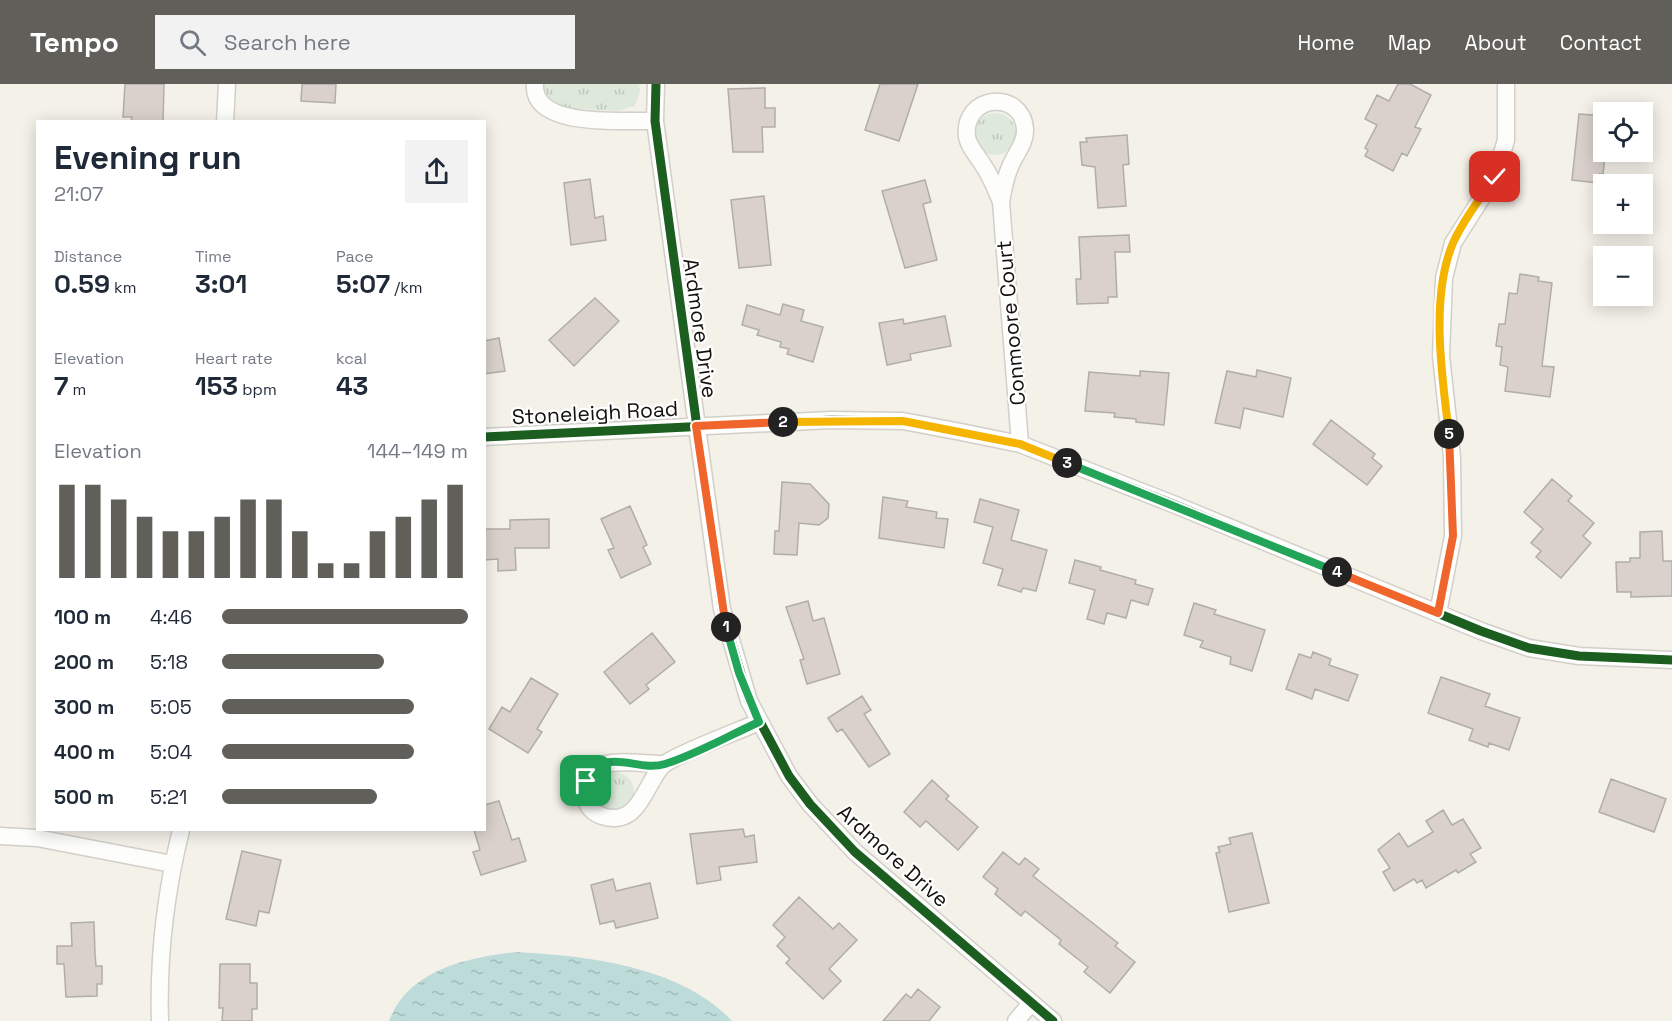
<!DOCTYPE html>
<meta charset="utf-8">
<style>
body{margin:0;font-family:"Space Grotesk",sans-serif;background:#f2f2f3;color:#1f2937;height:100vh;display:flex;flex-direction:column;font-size:22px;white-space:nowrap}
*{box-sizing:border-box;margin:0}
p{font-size:20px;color:#747a83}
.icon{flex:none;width:33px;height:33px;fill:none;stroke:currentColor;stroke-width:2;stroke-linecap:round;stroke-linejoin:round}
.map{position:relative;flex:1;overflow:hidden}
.details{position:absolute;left:36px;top:36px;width:450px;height:711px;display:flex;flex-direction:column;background:#fff;border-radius:0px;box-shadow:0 3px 15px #0003}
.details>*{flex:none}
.controls{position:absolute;left:1593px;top:18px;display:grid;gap:12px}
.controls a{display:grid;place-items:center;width:60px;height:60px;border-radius:0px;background:#fff;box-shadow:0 3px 15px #0003;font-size:30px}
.pin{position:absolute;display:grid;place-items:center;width:51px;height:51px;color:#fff;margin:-26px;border-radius:12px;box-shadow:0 3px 9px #0006}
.km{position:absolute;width:30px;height:30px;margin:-15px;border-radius:50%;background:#222;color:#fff;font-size:16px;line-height:30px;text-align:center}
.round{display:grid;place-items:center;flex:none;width:63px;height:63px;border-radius:0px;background:#f2f2f3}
.head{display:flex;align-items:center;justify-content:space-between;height:102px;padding:0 18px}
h1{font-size:33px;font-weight:800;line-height:45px}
.figures{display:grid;grid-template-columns:repeat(3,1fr);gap:9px;height:102px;padding:6px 18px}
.figures div{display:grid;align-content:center}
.figures b{font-size:26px;font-weight:800}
.figures small{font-size:16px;font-weight:400}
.figures p{font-size:16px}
.chart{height:168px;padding:12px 18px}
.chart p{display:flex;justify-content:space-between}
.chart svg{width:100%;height:108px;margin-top:6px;stroke:#615f59;stroke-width:6}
ul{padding:0 18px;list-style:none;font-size:20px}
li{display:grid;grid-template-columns:96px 72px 1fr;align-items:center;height:45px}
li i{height:15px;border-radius:8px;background:#615f59}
header{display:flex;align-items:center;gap:36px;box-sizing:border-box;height:84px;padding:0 30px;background:#615f59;color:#fff}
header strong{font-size:28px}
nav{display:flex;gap:33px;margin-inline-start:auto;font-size:21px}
.search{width:420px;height:54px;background:#f2f2f3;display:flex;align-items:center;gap:15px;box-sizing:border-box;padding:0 21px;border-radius:0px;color:#747a83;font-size:22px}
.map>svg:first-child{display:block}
.grass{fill:url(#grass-tufts)}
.water{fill:url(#water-ripples)}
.building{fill:#dad1cc;stroke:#b1ada9;stroke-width:1.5}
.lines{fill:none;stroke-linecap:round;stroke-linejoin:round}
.street-casing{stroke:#d1cfc8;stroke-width:19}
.street{stroke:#fdfdfc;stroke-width:16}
.cycleway-casing{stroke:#fff;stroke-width:13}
.cycleway{stroke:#1b5e20;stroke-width:9}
.split-1-casing{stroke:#fff;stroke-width:12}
.split-2-casing{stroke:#fff;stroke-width:12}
.split-3-casing{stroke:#fff;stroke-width:12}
.split-4-casing{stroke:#fff;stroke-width:12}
.split-5-casing{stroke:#fff;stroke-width:12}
.split-6-casing{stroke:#fff;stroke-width:12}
.split-1{stroke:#22a559;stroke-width:8}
.split-2{stroke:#f0652b;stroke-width:8}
.split-3{stroke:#f5b400;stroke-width:8}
.split-4{stroke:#22a559;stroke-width:8}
.split-5{stroke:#f0652b;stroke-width:8}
.split-6{stroke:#f5b400;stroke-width:8}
.labels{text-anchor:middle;stroke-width:4.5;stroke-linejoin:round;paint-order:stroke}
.street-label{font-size:21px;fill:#12100b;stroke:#fff}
</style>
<header>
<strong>Tempo</strong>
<div class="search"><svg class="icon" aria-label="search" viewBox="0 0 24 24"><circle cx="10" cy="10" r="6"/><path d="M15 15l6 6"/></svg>Search here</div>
<nav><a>Home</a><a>Map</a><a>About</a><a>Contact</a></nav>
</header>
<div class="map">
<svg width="1672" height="937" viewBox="0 0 1672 937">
<defs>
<pattern id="grass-tufts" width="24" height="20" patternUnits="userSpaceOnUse" patternTransform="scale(1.5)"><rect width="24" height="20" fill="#dee9db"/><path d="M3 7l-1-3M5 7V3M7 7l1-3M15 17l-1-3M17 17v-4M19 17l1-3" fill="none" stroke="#bdc7bb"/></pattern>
<pattern id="water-ripples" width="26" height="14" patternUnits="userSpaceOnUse" patternTransform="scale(1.5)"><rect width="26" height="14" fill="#bcdbd9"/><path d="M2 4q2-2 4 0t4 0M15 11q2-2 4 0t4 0" fill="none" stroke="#a1bbb9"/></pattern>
</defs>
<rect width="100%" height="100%" fill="#f4f1e9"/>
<!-- grass -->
<path class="grass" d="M544 0H639L640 7 635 21 620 27 562 24C551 21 543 12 544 0Z
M974 50a21 21 0 1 1 42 0a21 21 0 1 1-42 0Z
M594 708a20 20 0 1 1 40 0a20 20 0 1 1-40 0Z"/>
<!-- water -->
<path class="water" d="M516 868C588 872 680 882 732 937H389C407 886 468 873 516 868Z"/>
<!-- building -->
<path class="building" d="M125 0H164L163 38H131L132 33H123Z
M302 0H336L335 19 301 17Z
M880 0H918L899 57 865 46Z
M1398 0H1410L1431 11 1415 43 1421 45 1407 72 1402 69 1393 87 1365 72 1368 66 1365 64 1377 41 1365 35 1377 11 1389 17Z
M765 4V24H775V43H762L763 68H733L728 5Z
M1579 30 1604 32 1601 71 1605 72 1603 90H1599L1598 99 1572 96Z
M1127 51 1129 80 1123 81 1126 122 1098 124 1095 83 1082 81 1080 58H1087L1086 54Z
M590 95 595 134 603 132 606 156 571 161 564 99Z
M925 96 931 118 923 120 937 176 905 184 882 107Z
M764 112 771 181 739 184 731 116Z
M1129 151 1130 168H1115L1117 213H1108V219L1077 220 1076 195H1081L1079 153Z
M1520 190 1539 193 1538 197 1552 199 1542 282 1554 283 1550 313 1505 307 1508 283 1500 281 1502 263 1496 262 1499 240H1505L1509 209 1517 210Z
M595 214 619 237 574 282 549 256Z
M783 220 804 226 801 237 823 243 813 278 787 270 789 265 780 263 781 258 757 251 759 246 742 241 747 221 780 231Z
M945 232 951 262 910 270 911 276 887 281 879 239 903 235 904 240Z
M499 254 505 287 484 290V257Z
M1257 286 1291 294 1283 333 1244 324 1240 344 1215 339 1227 287 1256 293Z
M1140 287 1169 289 1164 341 1136 338V335L1114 333 1115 329 1085 327 1089 288 1140 292Z
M1331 336 1375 370 1372 374 1382 382 1367 401 1313 360Z
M1552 395 1572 412 1568 417 1594 439 1583 452 1591 459 1561 494 1536 473 1541 467 1531 459 1543 445 1524 428Z
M782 398 810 400 829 420 828 434 819 441 799 439 797 471 774 470 775 447H779Z
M883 413 908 417 906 423 937 428 936 434 948 435 944 464 879 454Z
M980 415 1019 426 1011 456 1047 466 1036 507 1023 504 1021 508 998 501 1003 485 983 479 993 443 974 438Z
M630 422 647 461 643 463 651 480 621 494 608 466 614 464 601 435Z
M549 435V464H515L516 486 498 487V475L484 476V445H510V436Z
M1662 447 1663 477H1672V512L1631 513V508H1617L1616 478H1630V474H1640V448Z
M1075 476 1101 483 1100 486 1136 496 1135 500 1153 505 1148 521 1131 516 1126 534 1107 529 1104 540 1087 535 1095 506 1069 499Z
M808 517 813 537 824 534 840 590 807 600 800 576 804 575 786 523Z
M1194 519 1216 526 1214 530 1265 546 1252 587 1230 580 1231 573 1200 563 1203 557 1184 551Z
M652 549 675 578 646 601 649 605 630 620 604 588Z
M1313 568 1331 575 1329 581 1358 591 1348 617 1315 605 1312 615 1286 605 1299 570 1311 574Z
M1441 593 1490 610 1485 622 1520 634 1509 666 1489 659 1488 663 1469 656 1473 645 1428 629Z
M531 594 558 610 537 645 542 648 528 669 489 645 502 623 510 628Z
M862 612 871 626 864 630 890 670 869 683 842 645 837 648 828 634Z
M1611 695 1666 715 1654 748 1599 728Z
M932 696 949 712 946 715 978 743 958 766 926 737 920 743 904 728Z
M499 717 512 756 519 754 526 777 481 791 473 768 480 766 474 746H484V721Z
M1443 726 1452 741 1463 735 1481 764 1470 770 1476 778 1458 789 1456 786 1426 804 1422 796 1417 799 1414 795 1394 807 1383 788 1390 784 1378 766 1399 749 1408 763 1433 748 1426 737Z
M743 745 745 753 754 751 757 778 719 783 721 796 697 800 690 750Z
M1252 749 1269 819 1229 828 1216 769 1220 768 1218 763 1231 760 1229 754Z
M242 767 281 776 269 829 259 827 256 842 226 835Z
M1003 768 1019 781 1025 774 1039 785 1033 792 1118 859 1115 862 1135 878 1110 909 1084 888 1088 883 1059 860 1061 856 1025 827 1021 832 995 810 998 805 983 793Z
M613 795 616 807 650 799 658 834 616 844 614 837 600 840 591 801Z
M799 813 833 845 839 839 857 856 829 885 841 897 823 915 786 879 790 875 777 862 785 853 773 841Z
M94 838 95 870 96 882H102V900H97V912L66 913 64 880H57V862H72L71 839Z
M220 880H250V899H257V925H252V937H222L223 924H219Z
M918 905 940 923 929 937H883L906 910 911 914Z"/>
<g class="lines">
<!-- street casing -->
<g class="street-casing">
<path id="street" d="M535 0C531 45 625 36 655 37
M656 0 655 37 722 525 749 617 789 692 810 720 855 768 1053 937
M225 38 227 0
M1001 118C996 106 991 92 983 81 978 72 969 64 967 53 962 10 1022 5 1025 45 1026 59 1015 70 1010 83 1005 94 1003 106 1001 118L1020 360
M484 353 831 336 903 337 961 348 1020 360 1173 420 1481 547 1529 564 1579 572 1672 576
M1438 529 1453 452 1452 373 1441 272 1444 194 1453 159 1495 93 1506 56V0
M664 680C639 681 578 665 585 712 587 722 592 729 602 732 639 744 644 702 662 682 672 672 741 646 759 638
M0 752 37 754 172 780
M160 937C158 874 166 807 181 746
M1016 937 1031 919"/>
</g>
<!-- street -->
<use href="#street" class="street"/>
<!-- cycleway casing -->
<g class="cycleway-casing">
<path id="cycleway" d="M656 0 655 37 722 525 749 617 789 692 810 720 855 768 1053 937
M484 353 831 336 903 337 961 348 1020 360 1173 420 1481 547 1529 564 1579 572 1672 576"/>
</g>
<!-- cycleway -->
<use href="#cycleway" class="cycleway"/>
</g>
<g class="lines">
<!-- split-1 casing -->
<g class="split-1-casing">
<path id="split-1" d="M586 697C606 660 636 689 665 680 697 670 728 652 759 638L739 589 726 543"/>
</g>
<!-- split-2 casing -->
<g class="split-2-casing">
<path id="split-2" d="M726 543 696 342 783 338"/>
</g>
<!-- split-3 casing -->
<g class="split-3-casing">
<path id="split-3" d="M783 338 903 337 1020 360 1067 379"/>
</g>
<!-- split-4 casing -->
<g class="split-4-casing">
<path id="split-4" d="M1067 379 1337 488"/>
</g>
<!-- split-5 casing -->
<g class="split-5-casing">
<path id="split-5" d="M1337 488 1438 529 1453 452 1449 350"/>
</g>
<!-- split-6 casing -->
<g class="split-6-casing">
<path id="split-6" d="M1449 350C1442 293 1430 213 1453 159 1463 136 1481 113 1495 93"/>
</g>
<!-- split-1 -->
<use href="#split-1" class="split-1"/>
<!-- split-2 -->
<use href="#split-2" class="split-2"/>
<!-- split-3 -->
<use href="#split-3" class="split-3"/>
<!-- split-4 -->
<use href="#split-4" class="split-4"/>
<!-- split-5 -->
<use href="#split-5" class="split-5"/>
<!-- split-6 -->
<use href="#split-6" class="split-6"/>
</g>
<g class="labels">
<!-- street labels -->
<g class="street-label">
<text transform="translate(1011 239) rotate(-95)" y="7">Conmoore Court</text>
<text transform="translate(700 244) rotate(82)" y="7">Ardmore Drive</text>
<text transform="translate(595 329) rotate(-3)" y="7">Stoneleigh Road</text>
<text transform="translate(893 772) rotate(42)" y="7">Ardmore Drive</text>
</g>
</g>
</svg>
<div class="controls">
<a><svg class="icon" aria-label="locate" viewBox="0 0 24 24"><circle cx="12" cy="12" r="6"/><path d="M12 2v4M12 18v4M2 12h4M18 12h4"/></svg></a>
<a>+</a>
<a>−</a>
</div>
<div class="pin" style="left:586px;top:697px;background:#1e9e55"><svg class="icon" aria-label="arrive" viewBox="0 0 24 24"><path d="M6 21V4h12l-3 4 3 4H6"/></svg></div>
<div class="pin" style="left:1495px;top:93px;background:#d93025"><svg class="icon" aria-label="check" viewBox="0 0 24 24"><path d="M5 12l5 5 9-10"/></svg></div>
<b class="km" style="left:726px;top:543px">1</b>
<b class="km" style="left:783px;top:338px">2</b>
<b class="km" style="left:1067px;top:379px">3</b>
<b class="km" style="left:1337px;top:488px">4</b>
<b class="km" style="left:1449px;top:350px">5</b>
<section class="details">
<div class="head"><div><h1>Evening run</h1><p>21:07</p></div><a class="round"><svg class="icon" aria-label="share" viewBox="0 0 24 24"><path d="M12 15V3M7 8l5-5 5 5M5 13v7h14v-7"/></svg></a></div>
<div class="figures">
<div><p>Distance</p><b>0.59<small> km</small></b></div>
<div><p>Time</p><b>3:01</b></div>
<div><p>Pace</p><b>5:07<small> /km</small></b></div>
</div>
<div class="figures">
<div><p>Elevation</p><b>7<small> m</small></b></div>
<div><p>Heart rate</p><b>153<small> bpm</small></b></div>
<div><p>kcal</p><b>43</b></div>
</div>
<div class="chart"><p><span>Elevation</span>144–149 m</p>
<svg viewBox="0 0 160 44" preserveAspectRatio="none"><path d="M5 44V6M15 44V6M25 44V12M35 44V19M45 44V25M55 44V25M65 44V19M75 44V12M85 44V12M95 44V25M105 44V38M115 44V38M125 44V25M135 44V19M145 44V12M155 44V6"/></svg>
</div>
<ul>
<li><b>100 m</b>4:46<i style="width:100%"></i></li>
<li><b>200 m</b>5:18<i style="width:66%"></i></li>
<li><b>300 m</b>5:05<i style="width:78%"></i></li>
<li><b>400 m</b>5:04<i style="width:78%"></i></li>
<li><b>500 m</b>5:21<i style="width:63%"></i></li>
</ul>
</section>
</div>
